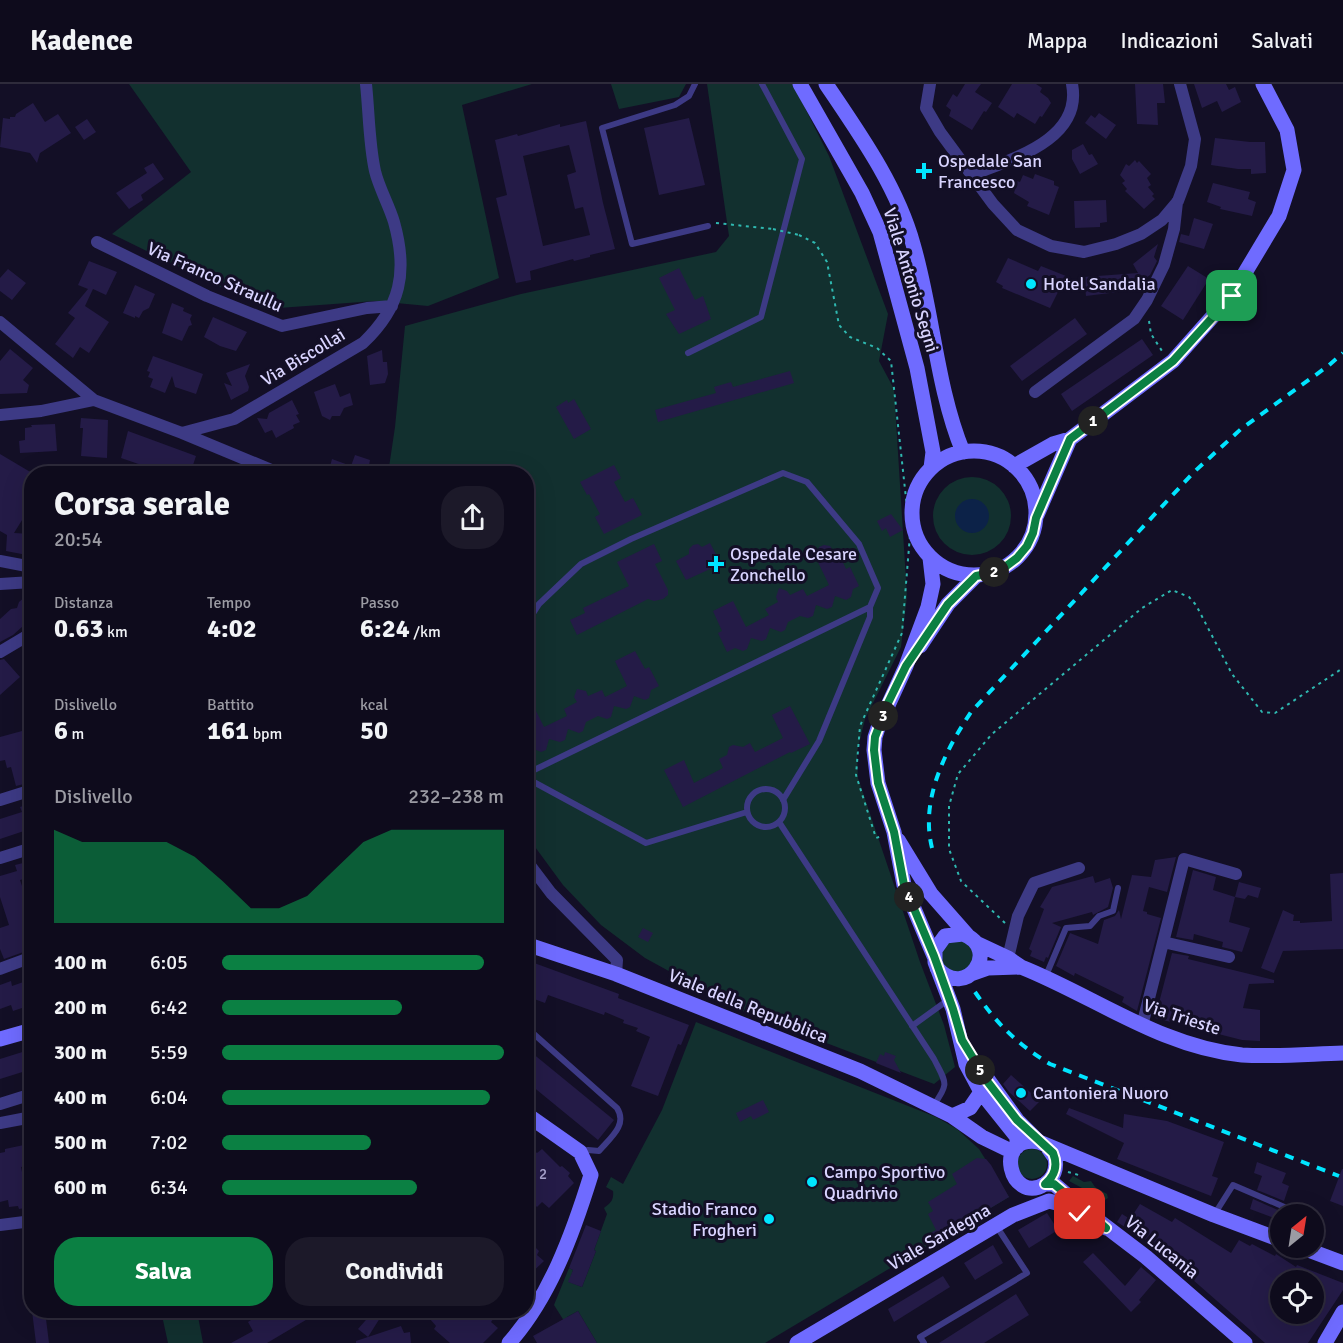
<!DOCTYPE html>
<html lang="it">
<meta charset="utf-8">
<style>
body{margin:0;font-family:Signika,sans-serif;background:#1c1929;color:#f1f3f6;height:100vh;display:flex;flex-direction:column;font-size:22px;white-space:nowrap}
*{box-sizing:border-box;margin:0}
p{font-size:20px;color:#9b9ba3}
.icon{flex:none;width:33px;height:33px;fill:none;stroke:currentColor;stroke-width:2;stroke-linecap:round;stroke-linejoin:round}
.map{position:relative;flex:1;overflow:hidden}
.sheet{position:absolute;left:24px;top:382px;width:510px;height:852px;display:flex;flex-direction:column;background:#0e0b1c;border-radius:24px;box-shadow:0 6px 24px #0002,0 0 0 2px #2e2b3b}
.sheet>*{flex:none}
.needle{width:39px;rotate:30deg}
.buttons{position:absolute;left:1270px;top:1120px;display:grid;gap:12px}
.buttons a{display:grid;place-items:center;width:54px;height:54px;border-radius:50%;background:#0e0b1c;box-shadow:0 6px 24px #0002,0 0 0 2px #2e2b3b;font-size:30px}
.pin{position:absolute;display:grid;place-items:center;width:51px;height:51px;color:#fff;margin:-26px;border-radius:12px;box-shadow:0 3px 9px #0006}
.km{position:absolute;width:30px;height:30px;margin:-15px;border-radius:50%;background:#222;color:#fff;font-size:16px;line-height:30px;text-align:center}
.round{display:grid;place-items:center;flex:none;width:63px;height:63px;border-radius:24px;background:#1c1929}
.overview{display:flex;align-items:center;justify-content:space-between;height:102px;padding:0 30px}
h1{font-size:33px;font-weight:700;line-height:45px}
.stats{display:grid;grid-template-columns:repeat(3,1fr);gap:9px;height:102px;padding:6px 30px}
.stats div{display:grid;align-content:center}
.stats b{font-size:26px;font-weight:700}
.stats small{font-size:16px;font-weight:400}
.stats p{font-size:16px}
.chart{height:168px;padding:12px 30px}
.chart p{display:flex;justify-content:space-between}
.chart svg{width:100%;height:108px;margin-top:6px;fill:#0b8043;opacity:.7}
.primary-button{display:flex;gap:12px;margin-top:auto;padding:12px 30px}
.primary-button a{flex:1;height:69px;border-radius:24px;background:#0b8043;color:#fff;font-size:24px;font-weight:700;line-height:69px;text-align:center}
.primary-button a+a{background:#1c1929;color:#f1f3f6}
ul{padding:0 30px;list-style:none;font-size:20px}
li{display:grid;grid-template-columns:96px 72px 1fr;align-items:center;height:45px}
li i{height:15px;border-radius:8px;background:#0b8043}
header{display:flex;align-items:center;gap:36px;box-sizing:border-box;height:84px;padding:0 30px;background:#0e0b1c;border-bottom:2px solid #2e2b3b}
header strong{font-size:28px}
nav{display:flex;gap:33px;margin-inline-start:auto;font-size:21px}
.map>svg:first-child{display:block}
.green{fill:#12302f}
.water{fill:#0c2248}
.building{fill:#241b47;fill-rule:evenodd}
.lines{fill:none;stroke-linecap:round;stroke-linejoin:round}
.path{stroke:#2fb8b0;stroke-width:2;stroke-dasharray:3 4.5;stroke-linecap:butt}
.lane{stroke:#3d3a85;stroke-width:6}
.street{stroke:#3d3a85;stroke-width:12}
.secondary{stroke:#6f6bff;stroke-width:15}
.rail{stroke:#00e5ff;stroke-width:4;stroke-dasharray:9 8;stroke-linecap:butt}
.path-bridge{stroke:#2fb8b0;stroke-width:2;stroke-dasharray:3 4.5;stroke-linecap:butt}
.route-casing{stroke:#fff;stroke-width:12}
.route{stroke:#0b8043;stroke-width:8}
.poi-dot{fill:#00e5ff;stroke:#130f26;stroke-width:2}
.labels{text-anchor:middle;stroke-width:6;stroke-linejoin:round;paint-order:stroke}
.number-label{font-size:15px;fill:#aca6d1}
.poi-label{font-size:18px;fill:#d9d4ff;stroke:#130f26;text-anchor:start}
.street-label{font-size:18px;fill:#d9d4ff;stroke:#130f26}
</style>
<header>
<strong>Kadence</strong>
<nav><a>Mappa</a><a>Indicazioni</a><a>Salvati</a></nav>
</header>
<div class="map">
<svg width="1343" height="1259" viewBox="0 0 1343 1259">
<rect width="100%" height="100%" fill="#130f26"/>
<!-- green -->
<path class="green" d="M129 0H532L462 21 499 194 428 222 375 217 265 225 112 150 191 88Z
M611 0H686L679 13 619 25Z
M707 0H793L829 72 888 230 879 277 894 305 907 512 901 563 865 635 857 668 858 694 920 878 944 941 955 983 934 1000 740 926 645 874 601 841 563 801 527 752 526 390H388L395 343 405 242 521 210 716 168 729 152Z
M933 432a39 39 0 1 1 78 0a39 39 0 1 1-78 0Z
M941 872a16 16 0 1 1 32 0a16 16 0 1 1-32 0Z
M696 938 936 1033 957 1045 979 1065 1009 1113 765 1259H597L578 1227 567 1233 566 1240 554 1221 569 1184 573 1186 569 1198 582 1203 596 1167 594 1166 607 1130 604 1124C611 1119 614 1116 613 1107L606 1103 611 1093 623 1100 662 1026Z
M1017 1080a15 15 0 1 1 30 0a15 15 0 1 1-30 0Z
M1073 1092 1084 1098 1091 1097 1095 1103 1107 1110 1108 1114 1105 1116 1091 1109H1085L1082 1104 1069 1097Z
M161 1227H197L203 1259H168Z"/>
<!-- water -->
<path class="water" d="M955 432a17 17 0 1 1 34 0a17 17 0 1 1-34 0Z"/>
<!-- building -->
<path class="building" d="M965 0H981L975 8 992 19 986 28 984 27 972 46 949 32 951 26 946 22 953 10 957 13Z
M1012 0H1036L1042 4 1040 8 1048 14 1051 19 1042 33 1040 32 1035 40 1017 29 1014 34 998 23Z
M1135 0H1163L1165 19H1157L1158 41 1137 40Z
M1194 0H1226L1229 6 1235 3 1241 18 1222 28 1217 17 1202 24Z
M33 19 45 38 58 30 71 49 40 69 37 79 30 69 0 63 3 34 10 35V33H15L16 30Z
M1099 29 1116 41 1106 55 1085 39 1091 31 1095 34Z
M689 34 705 101 659 111 644 44Z
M87 35 96 48 84 56 75 43Z
M586 37 603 119 615 165 590 171V173L574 177 573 175 530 187 531 196 516 199 496 114 507 111 495 56 517 50 518 52 560 40V43ZM569 61 576 88 567 91 575 125 583 123 590 151 543 162 523 72Z
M1215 54 1250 58H1265L1266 89 1251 90V85H1238L1211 81Z
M1083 60 1089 71 1092 70 1098 80 1080 90 1072 75V66Z
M1135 76 1137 79 1139 77 1151 90 1147 94 1151 101 1148 103 1154 110 1152 112 1155 115 1144 125 1125 107 1127 105 1122 99 1125 97 1120 91 1126 80 1129 82Z
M153 79 164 95 141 111 143 116 129 125 116 109 147 89 144 84Z
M1035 90 1054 97V101L1059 103 1049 131 1027 122 1029 118 1014 109 1017 97 1020 98 1023 91 1033 95Z
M1213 99 1250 108 1248 115 1256 118 1252 132 1220 125 1221 123 1207 118Z
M1106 116 1107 138 1100 139V143L1075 144 1074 117Z
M1194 134 1213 140 1204 165 1179 158 1181 150 1189 152Z
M1158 160 1154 173 1157 177 1150 191 1142 197V205L1086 212 1084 193 1138 189 1133 180Z
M1008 174 1038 187 1041 182 1066 192 1050 224 1002 204 1003 202 996 198Z
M89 177 117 188 106 211 93 205 85 222 109 238 89 269 80 263 73 274 55 260 75 234 68 229 88 205 78 201Z
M1188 182 1209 195 1183 236 1161 222Z
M679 184 695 216 703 212 711 235 679 250 666 230 675 226 659 194Z
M8 185 26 199 12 216 0 207V194Z
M135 201 155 210 149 224 143 227 139 234 135 232V234L123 229Z
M172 219 184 224 183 227 192 231 190 235 192 241 189 242 182 257 162 249Z
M213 233 247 248 236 267 220 262 204 253Z
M1075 234 1087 250 1022 297 1010 282Z
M1142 255 1153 271 1072 327 1061 310Z
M10 265 33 284 23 296 29 301 27 309 0 310V277Z
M382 266 383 278H387L388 290 385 299 370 301 367 272Z
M153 272 203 290 196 310 175 303 172 292 165 309 150 303 153 295 148 293 150 288 147 287Z
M250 280 245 292 249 303 248 307 231 316 224 299 232 302 226 289Z
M790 287 794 299 658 338 655 326 716 309 714 303 731 298 733 303Z
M335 300 340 313 350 309 353 321 344 324 340 332H332L330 336 322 332 314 308Z
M574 315 591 345 574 355 556 323 567 316 568 319Z
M292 316 299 330 296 331 300 338 293 341 294 344 276 354 272 346 265 349 257 334 267 335 269 329Z
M81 334 108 336 107 374 81 372 83 344H80Z
M55 340 57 367 20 369 19 357 25 356V344L32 343 31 341Z
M128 347 196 372 190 390H158L159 387 121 374Z
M0 370 32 389V420L14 449 32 450V472L6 467 7 451 0 447Z
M355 371 370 376 368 387 370 390H328L332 375 351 382Z
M614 381 621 394 614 398 625 418 633 414 642 431 604 450 595 433 600 430 589 410 587 411 580 398Z
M891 430 903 446 890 453 886 444 882 447 877 437Z
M710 459 721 480 686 496 676 477 689 470V465L693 461 698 460 702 463Z
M654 460 662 477 655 480 668 506V511L663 515 654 517 648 515 577 551 570 536 585 529 583 524 629 502 617 478Z
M824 461 830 462 833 467 837 466 846 485 850 483 859 502 853 505 851 513 846 516 835 512 832 523 827 525 816 521 813 532 808 534 800 532 788 538 785 546 781 548 770 544 766 555 762 557 751 554 747 565 743 567 735 564 727 568 718 549 722 547 713 527 733 517 746 543 769 531 765 525 778 518 776 513 779 504 787 507 790 511 803 505 807 512 829 501 817 476 820 474 818 469 819 463Z
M26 512 32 518V534L13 551 0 558V535L11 525 17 524 19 518Z
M635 567 645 585 649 583 659 602 651 606 649 614 645 616 634 612 630 623 626 625 614 622 611 633 607 635 598 632 586 638 583 647 579 649 568 645 565 656 560 658 549 655 546 666 541 668 534 665 526 668V607L544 643 567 632 564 625 577 618 574 613 577 605 586 607 588 612 602 606 605 613 627 602 615 577Z
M4 575 20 593 0 611V576Z
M790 622 810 660 791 669 790 668 683 723 664 686 684 676 694 699 723 684 719 675 727 671 729 663 733 661 743 663 750 659 755 668 783 654 772 631Z
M22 647 32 681V698L16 702 11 683 7 684 5 676 0 677V653Z
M32 719V752H29L27 746 0 755V735L22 728 20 723Z
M1176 773 1167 808 1149 803 1143 827 1147 828V830L1161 834 1137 927 1122 918 1124 913 1075 889 1074 892 1056 882 1070 849 1098 860 1104 836 1115 832 1119 826 1121 835 1132 791 1151 793 1155 776Z
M27 778 31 793 20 796 32 832V865L4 875 0 865V844L9 841 0 813V792L17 787 15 781Z
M1193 786 1216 793 1213 806 1235 813 1229 838 1250 844 1242 868 1222 863 1223 858 1194 850 1193 856 1176 853Z
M1343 789V865L1283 867 1274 889 1261 884 1283 826 1294 831 1293 837H1300V839L1332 837 1330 790Z
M1093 792 1095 799 1110 794 1113 804 1108 823 1093 831 1092 828 1052 839 1061 843 1048 874 1046 873 1044 878 1030 872 1032 867 1029 865 1044 825 1040 823 1052 803Z
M1239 798 1261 804 1258 814 1248 811 1245 815 1235 813Z
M643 844 653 849 648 858 638 853Z
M1172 869 1189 872 1188 875 1274 896V899L1249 900 1243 924 1260 926V957L1242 956 1155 934Z
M526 876 619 910 618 914 689 941 681 961 678 960 658 1012 631 1002 650 953 636 947 638 944 623 939 624 936 605 928 604 931 548 911 545 919 526 912Z
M32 895V937H26L22 924 13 927 11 921 0 925V901L11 897 12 902Z
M526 964 614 1036 598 1056 526 997Z
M32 965V985L0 995V975Z
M885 968 896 972 894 976 901 989 876 979 880 970 884 972Z
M1011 991 1040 1017 1030 1027 1009 1008 1003 1000Z
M763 1016 769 1028 753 1036 751 1032 740 1038 736 1029Z
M1069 1024 1123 1044 1124 1030 1167 1037 1224 1058 1212 1092 1218 1094 1211 1112 1117 1075 1124 1059 1066 1030Z
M24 1061V1064L32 1063V1081L21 1083 25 1103 32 1101V1123L19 1125 18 1122 9 1123 8 1116 0 1118V1069L5 1068V1065Z
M526 1061 537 1069 542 1065 560 1083 562 1082 570 1089 568 1092 574 1099 549 1124 542 1118 537 1123 526 1112Z
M977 1074 986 1075 991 1081 1009 1113 932 1159 927 1151 936 1146 928 1130 933 1127 928 1118 957 1100 952 1090Z
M1257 1078 1286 1089 1282 1099 1289 1102 1284 1117 1257 1106 1262 1092 1254 1089Z
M1342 1085H1343V1122L1330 1117Z
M1253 1115 1280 1127 1277 1135 1250 1125Z
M1140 1120 1172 1138 1175 1134 1231 1169 1239 1156 1250 1162 1252 1160 1275 1172 1276 1170 1296 1183 1297 1181 1343 1199V1206L1308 1259H1265L1152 1160 1117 1138 1122 1130 1130 1135ZM1281 1197H1314V1230H1281Z
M1047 1129 1058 1146 1029 1164 1018 1146Z
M586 1141 601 1147 594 1166 596 1167 582 1203 568 1198 573 1186 569 1184Z
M532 1160 539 1167 537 1171 544 1177 526 1194V1165Z
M993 1161 1003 1179 975 1196 964 1179Z
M1093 1169 1125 1202 1141 1183 1156 1196 1139 1216 1141 1218 1131 1228 1083 1178Z
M943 1192 950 1203 894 1238 888 1225Z
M1016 1210 1029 1231 984 1259H939Z
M32 1227H45L49 1259H36Z
M265 1227H321L267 1259H231L253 1247 248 1238Z
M439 1227H485L494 1234 491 1238 498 1244 483 1259H450L434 1245 436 1242 430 1235Z
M578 1227 597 1259H537L533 1252Z
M372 1229 380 1234 368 1253 401 1242 404 1249 410 1248 411 1259H356V1257L368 1253 358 1245Z"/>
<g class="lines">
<!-- path -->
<path class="path" d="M716 139 773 145
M799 151 815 159 827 178 839 241 850 253 877 264 891 277 910 451 902 549 860 642 856 691 876 754 882 752
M1149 237 1151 250 1162 267
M1005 839 961 797 949 765V722L958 690 992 650 1142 524 1172 506 1189 513 1196 521 1232 590 1262 628 1275 629 1343 584
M1068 1088 1082 1092"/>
<!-- lane -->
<path class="lane" d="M695 0 689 12 675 21 602 44 632 160 708 142
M688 269 761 233 802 75 762 0
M526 540 539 520 581 480 631 455 783 389 807 398 859 460 878 504 870 523V533L819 657 783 716
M532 687 870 523
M532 687 530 696 646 759 747 728
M747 724a19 19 0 1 1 38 0a19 19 0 1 1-38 0Z
M779 738 934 975C946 999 950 999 933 1022
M1045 894 1066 844 1090 842 1099 832 1113 827 1118 804
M912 942 948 916
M526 943 617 1024C628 1041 610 1054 599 1067L588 1066 580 1068
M1214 1131 1233 1101 1289 1125 1290 1131
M924 1259 920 1253 1027 1189 997 1143"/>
<!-- street -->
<path class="street" d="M930 0 926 24 940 48 993 120 1017 146 1051 162 1084 168 1116 160 1141 150 1162 136 1178 117 1191 82 1195 55 1180 0
M972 91C1011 75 1083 56 1072 0
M97 158 207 212 282 242 367 224 392 222
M0 238 94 316
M1035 308 1134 235 1147 216 1164 181 1174 145 1177 118
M0 331 41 327 94 316 182 349 234 335 363 259C401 223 408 188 394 138 389 121 379 104 375 87 369 60 369 28 366 0
M182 349 281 390
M0 477 32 483
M0 500 32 498
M0 568 32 549
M0 716 32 706
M0 774 32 764
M526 776 551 809 617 876 616 890
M1163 858 1229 873
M1008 874 1018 832 1034 799 1079 784
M0 885 32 873
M1142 942 1184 775 1236 790
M0 1020 32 1010
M0 1039 32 1033
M0 1141 32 1137"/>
<!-- secondary -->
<path class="secondary" d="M800 0 862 109 880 148 917 284 933 368 931 384
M826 0C859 49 897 102 913 160 933 228 936 302 963 368
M912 429a62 62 0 1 1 124 0a62 62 0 1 1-124 0Z
M1014 382 1053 360 1070 355 1173 277 1231 212 1279 132 1294 86 1287 46 1263 0
M1037 431 1070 355
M930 474 933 500 928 523 906 582 879 641 875 653 874 666 878 699 894 748 904 801 934 872
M920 562 948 520 976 492
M898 756 931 810 968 852
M976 859 1008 874 1021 883C1094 912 1161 963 1242 971 1275 973 1309 970 1343 969
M526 860 616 890 860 987 952 1032 982 1053 1013 1068
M937 884C966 917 1002 865 963 850L945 852 935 866V878L953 925 966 980 981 1008 1017 1053V1063
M971 890 988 884 1021 883
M0 955 32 946
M978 982 1017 1036 1039 1058
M952 1032 970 1024 981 1008
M1046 1061 1055 1074C1057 1084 1054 1094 1045 1100 1010 1122 992 1050 1039 1058L1214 1131 1281 1156
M1045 1100H1054L1081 1123
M1100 1138 1146 1173 1245 1259
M1303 1164 1343 1179
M509 1259C550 1213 573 1149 591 1091L580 1068 526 1030
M797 1259 1013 1131 1049 1117 1064 1121 1106 1144
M1325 1259 1343 1228"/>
<!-- rail -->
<path class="rail" d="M932 764C920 716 945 667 971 628L1194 388 1241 345 1328 282 1343 269
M975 908C997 940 1017 960 1050 980L1339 1092"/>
<!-- path-bridge -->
<path class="path-bridge" d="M773 145 799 151"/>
</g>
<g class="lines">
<!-- route casing -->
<g class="route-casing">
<path id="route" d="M1080 1130 1106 1144 1054 1100H1045C1055 1092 1058 1081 1053 1069L1017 1036 987 997 962 956 953 925 934 872 904 801 894 748 878 699 874 666 875 653 888 619 906 582 948 520 976 492 991 489 1005 483 1017 474 1027 462 1033 449 1036 434 1070 355 1173 277 1232 212"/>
</g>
<!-- route -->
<use href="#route" class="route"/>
</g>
<!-- markers -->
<g class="poi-dot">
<path d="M921 78h6v6h6v6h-6v6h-6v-6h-6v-6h6z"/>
<circle cx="1031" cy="200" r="6"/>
<path d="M713 471h6v6h6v6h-6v6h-6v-6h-6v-6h6z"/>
<circle cx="1021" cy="1009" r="6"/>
<circle cx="812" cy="1098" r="6"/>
<circle cx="769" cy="1135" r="6"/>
</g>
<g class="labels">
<!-- number labels -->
<g class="number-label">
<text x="543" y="1095">2</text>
</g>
<!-- poi labels -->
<g class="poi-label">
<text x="938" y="83">Ospedale San<tspan x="938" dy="21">Francesco</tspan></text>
<text x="1043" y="206">Hotel Sandalia</text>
<text x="730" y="476">Ospedale Cesare<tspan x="730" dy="21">Zonchello</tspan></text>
<text x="1033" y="1015">Cantoniera Nuoro</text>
<text x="824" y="1094">Campo Sportivo<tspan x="824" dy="21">Quadrivio</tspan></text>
<text x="757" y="1131" text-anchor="end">Stadio Franco<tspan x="757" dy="21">Frogheri</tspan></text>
</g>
<!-- street labels -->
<g class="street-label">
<text transform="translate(215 193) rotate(24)" y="6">Via Franco Straullu</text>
<text transform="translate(911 196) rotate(73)" y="6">Viale Antonio Segni</text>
<text transform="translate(303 273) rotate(-31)" y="6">Via Biscollai</text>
<text transform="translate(748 922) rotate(22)" y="6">Viale della Repubblica</text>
<text transform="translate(1182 933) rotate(18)" y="6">Via Trieste</text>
<text transform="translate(939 1153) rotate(-30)" y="6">Viale Sardegna</text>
<text transform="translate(1162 1163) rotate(39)" y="6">Via Lucania</text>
</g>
</g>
</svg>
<div class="buttons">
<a><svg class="needle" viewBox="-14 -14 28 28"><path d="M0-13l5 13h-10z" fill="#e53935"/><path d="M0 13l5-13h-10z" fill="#9b9ba3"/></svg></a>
<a><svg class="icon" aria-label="locate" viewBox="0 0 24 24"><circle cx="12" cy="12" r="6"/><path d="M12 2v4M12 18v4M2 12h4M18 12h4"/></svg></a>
</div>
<div class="pin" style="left:1232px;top:212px;background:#1e9e55"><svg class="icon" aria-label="arrive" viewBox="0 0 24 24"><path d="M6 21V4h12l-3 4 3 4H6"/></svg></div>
<div class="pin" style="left:1080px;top:1130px;background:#d93025"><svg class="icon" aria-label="check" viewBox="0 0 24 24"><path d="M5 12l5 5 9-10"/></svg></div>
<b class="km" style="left:1093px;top:337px">1</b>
<b class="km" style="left:994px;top:488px">2</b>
<b class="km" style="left:883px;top:632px">3</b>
<b class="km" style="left:909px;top:813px">4</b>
<b class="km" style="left:980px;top:986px">5</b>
<section class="sheet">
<div class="overview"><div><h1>Corsa serale</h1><p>20:54</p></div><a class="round"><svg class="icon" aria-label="share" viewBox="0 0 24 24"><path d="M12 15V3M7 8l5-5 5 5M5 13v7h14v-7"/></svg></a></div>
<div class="stats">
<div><p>Distanza</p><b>0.63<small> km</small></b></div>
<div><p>Tempo</p><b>4:02</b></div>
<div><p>Passo</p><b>6:24<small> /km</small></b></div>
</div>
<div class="stats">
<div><p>Dislivello</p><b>6<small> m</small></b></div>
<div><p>Battito</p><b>161<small> bpm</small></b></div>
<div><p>kcal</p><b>50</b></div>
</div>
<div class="chart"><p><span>Dislivello</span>232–238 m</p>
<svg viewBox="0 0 160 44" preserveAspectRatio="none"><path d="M0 44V6L10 11L20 11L30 11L40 11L50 17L60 27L70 38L80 38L90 33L100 22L110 11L120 6L130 6L140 6L150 6L160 6V44z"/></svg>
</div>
<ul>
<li><b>100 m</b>6:05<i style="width:93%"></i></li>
<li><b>200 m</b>6:42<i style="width:64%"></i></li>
<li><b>300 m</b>5:59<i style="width:100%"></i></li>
<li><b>400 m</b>6:04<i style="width:95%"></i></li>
<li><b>500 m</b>7:02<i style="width:53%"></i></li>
<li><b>600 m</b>6:34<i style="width:69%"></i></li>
</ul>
<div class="primary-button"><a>Salva</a><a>Condividi</a></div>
</section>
</div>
